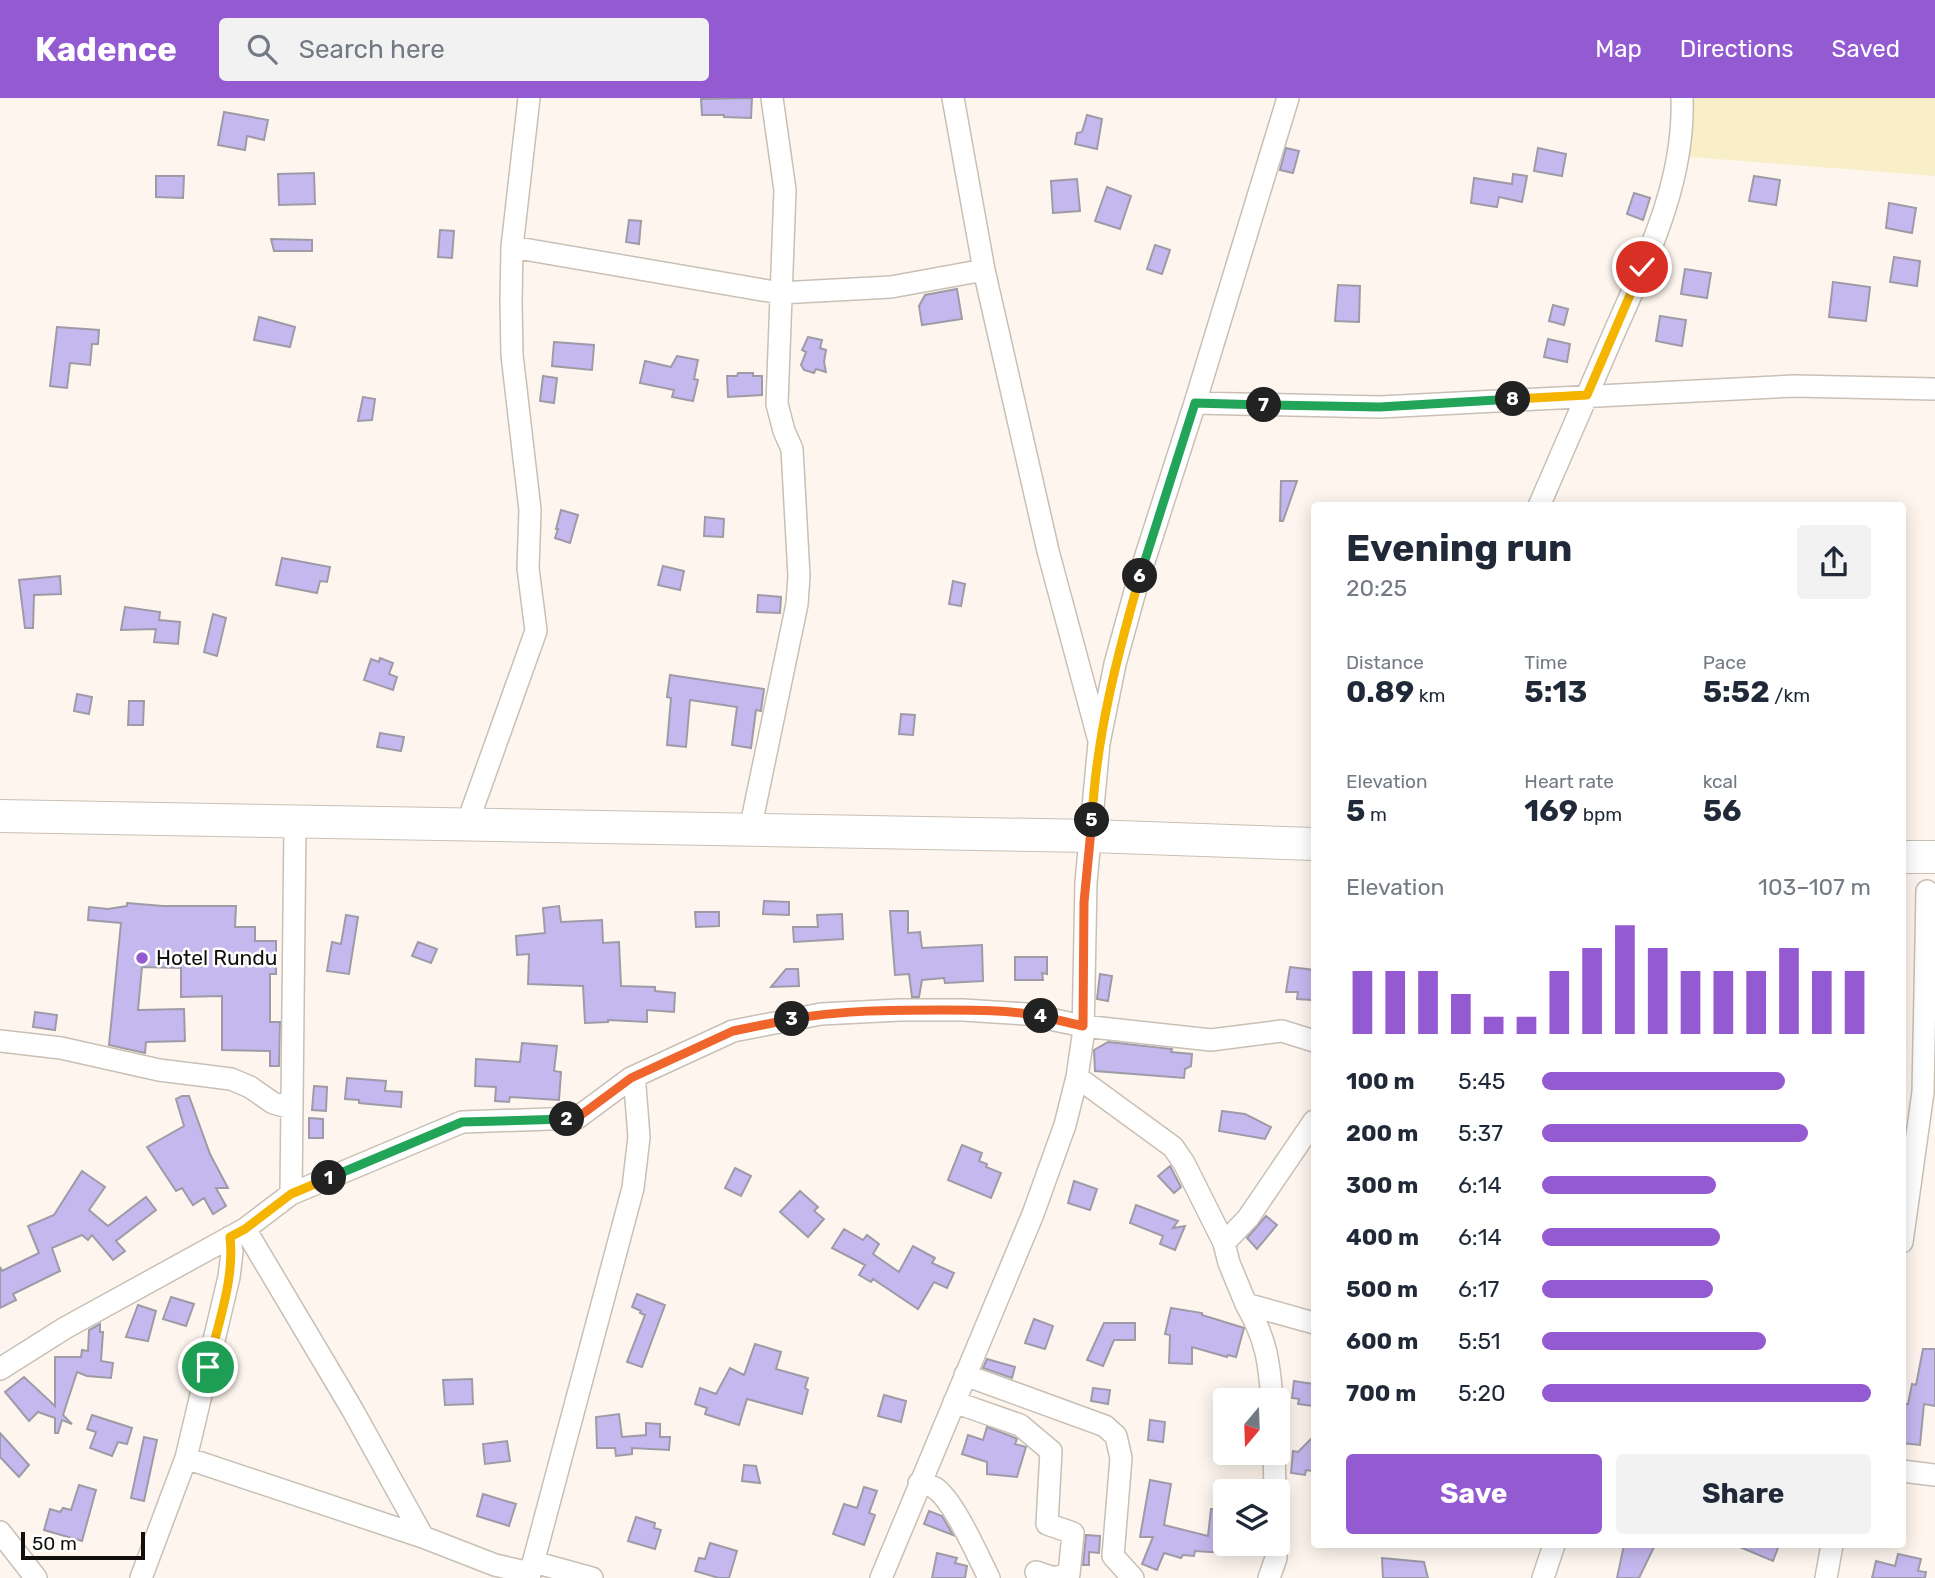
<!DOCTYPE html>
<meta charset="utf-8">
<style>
body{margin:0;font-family:Rubik,sans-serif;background:#f2f2f3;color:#1f2937;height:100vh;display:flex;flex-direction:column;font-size:26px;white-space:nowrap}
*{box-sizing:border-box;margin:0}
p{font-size:23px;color:#747a83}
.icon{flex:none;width:38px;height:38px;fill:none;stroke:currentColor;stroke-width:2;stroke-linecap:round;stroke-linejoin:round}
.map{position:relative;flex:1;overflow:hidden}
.sheet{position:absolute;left:1311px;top:404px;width:595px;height:1046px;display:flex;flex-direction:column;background:#fff;border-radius:7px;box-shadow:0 4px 18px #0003}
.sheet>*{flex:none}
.needle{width:46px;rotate:199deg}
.controls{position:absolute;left:1213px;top:1290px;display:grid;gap:14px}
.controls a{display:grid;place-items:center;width:77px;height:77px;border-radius:7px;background:#fff;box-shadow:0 4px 18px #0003;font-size:35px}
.scale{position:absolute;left:21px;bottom:18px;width:124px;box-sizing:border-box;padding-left:7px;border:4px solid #130f0c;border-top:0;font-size:19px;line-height:24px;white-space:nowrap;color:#130f0c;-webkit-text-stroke:5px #fff;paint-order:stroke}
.pin{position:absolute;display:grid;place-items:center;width:60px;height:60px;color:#fff;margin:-30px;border:4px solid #fff;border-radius:50%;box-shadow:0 2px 7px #0007}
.km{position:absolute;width:35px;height:35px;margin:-18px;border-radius:50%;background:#222;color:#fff;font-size:19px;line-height:35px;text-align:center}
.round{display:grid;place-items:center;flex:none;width:74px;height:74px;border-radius:7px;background:#f2f2f3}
.overview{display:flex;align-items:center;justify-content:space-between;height:119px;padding:0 35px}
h1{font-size:38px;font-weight:700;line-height:52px}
.figures{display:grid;grid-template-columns:repeat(3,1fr);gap:10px;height:119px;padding:7px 35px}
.figures div{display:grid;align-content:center}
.figures b{font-size:30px;font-weight:700}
.figures small{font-size:19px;font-weight:400}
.figures p{font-size:19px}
.chart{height:196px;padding:14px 35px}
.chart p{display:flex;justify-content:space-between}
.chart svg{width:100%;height:126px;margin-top:7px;stroke:#935ad1;stroke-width:6}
.button{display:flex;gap:14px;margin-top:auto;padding:14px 35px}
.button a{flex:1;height:80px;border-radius:7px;background:#935ad1;color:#fff;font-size:28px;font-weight:700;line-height:80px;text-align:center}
.button a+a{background:#f2f2f3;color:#1f2937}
ul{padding:0 35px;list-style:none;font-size:23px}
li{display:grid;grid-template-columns:112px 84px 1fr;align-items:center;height:52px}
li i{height:18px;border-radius:9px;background:#935ad1}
header{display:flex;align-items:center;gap:42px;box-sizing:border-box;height:98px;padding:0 35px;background:#935ad1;color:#fff}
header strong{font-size:33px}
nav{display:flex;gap:38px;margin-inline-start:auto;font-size:24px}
.search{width:490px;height:63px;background:#f2f2f3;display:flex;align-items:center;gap:18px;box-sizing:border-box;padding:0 24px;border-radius:7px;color:#747a83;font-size:26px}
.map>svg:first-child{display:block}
.sand{fill:#f8eec8}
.building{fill:#c4b8ef;stroke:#9e9ba7;stroke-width:2}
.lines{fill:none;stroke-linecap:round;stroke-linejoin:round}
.minor-casing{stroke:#c9bfb5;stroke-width:24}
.highway-casing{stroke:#c9bfb5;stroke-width:34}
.minor{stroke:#fff;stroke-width:21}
.highway{stroke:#fff;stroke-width:32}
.split-1-casing{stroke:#fff;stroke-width:14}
.split-2-casing{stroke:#fff;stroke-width:14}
.split-3-casing{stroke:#fff;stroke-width:14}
.split-4-casing{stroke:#fff;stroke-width:14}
.split-5-casing{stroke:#fff;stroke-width:14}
.split-6-casing{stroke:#fff;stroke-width:14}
.split-7-casing{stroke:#fff;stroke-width:14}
.split-8-casing{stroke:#fff;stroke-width:14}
.split-9-casing{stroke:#fff;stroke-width:14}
.split-1{stroke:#f5b400;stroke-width:9}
.split-2{stroke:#22a559;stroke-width:9}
.split-3{stroke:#f0652b;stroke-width:9}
.split-4{stroke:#f0652b;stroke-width:9}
.split-5{stroke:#f0652b;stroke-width:9}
.split-6{stroke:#f5b400;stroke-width:9}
.split-7{stroke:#22a559;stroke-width:9}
.split-8{stroke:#22a559;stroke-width:9}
.split-9{stroke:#f5b400;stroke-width:9}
.poi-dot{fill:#935ad1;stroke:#fff;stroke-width:2.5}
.labels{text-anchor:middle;stroke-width:5;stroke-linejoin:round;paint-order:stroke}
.poi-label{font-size:21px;fill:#130f0c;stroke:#fff;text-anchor:start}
</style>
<header>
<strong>Kadence</strong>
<div class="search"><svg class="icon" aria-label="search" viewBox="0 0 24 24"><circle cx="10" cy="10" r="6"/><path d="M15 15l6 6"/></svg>Search here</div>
<nav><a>Map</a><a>Directions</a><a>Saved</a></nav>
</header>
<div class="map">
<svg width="1935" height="1480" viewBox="0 0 1935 1480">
<rect width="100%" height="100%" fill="#fef6ee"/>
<!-- sand -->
<path class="sand" d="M1682 0H1935V78L1679 58Z"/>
<!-- building -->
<path class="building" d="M752 0 751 20 724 19V17H702L701 1Z
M224 14 268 22 264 42 247 38 245 52 218 47Z
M1087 17 1102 21 1097 51 1075 46 1077 35 1082 34Z
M1286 50 1299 53 1293 75 1280 72Z
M1538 50 1566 56 1562 78 1534 73Z
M314 75 315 106 279 107 278 76Z
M1513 76 1527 78 1522 104 1499 99 1497 109 1471 105 1474 80 1512 86Z
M156 78H184L183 100 156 99Z
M1754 78 1780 82 1776 107 1749 103Z
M1077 81 1080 113 1053 115 1051 83Z
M1107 89 1131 98 1120 131 1095 123Z
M1634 95 1650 100 1643 122 1627 116Z
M1889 105 1916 110 1912 135 1886 130Z
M629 122 641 123 639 146 626 144Z
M440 132 454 133 452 160 438 159Z
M271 141 312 142V153H274Z
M1155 147 1170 152 1162 176 1147 171Z
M1894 159 1920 163 1917 188 1890 184Z
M1685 171 1711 175 1707 200 1681 196Z
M1833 184 1870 189 1866 223 1829 219Z
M1338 187 1360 188 1359 224 1335 223Z
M957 191 962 221 922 227 919 208 925 197Z
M1553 207 1568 211 1564 227 1549 223Z
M1660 218 1686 222 1682 248 1656 243Z
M259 219 295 229 290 249 254 242Z
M57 229 99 232 98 246H92L90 267 70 265 67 290 50 288Z
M808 239 822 242 820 250 826 252 824 264 826 274 816 271 814 275 804 272 801 267 806 254 802 252Z
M1548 241 1570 246 1567 264 1544 259Z
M554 244 594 247 592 272 552 268Z
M677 258 698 262 694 281 698 282 693 303 672 299 674 292 640 285 645 263 671 269Z
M738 275H753V278H762V297L728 299 727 278H737Z
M543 278 557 280 554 305 540 303Z
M363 299 375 301 372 322 358 323Z
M1281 383H1297L1283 423H1280Z
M561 412 578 417 570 445 555 440 558 431H556Z
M705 419 724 421 723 439 704 438Z
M282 460 330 469 327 484 320 483 317 495 276 487Z
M663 468 684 473 680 492 658 487Z
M60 478 61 496 34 497 33 530H25L19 482Z
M953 483 965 486 961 508 949 506Z
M758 497 781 499 780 515 757 514Z
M125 509 160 514 159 522 180 524 178 546 154 544 156 531 121 532Z
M213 516 226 520 217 558 204 554Z
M380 560 393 565 389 576 397 579 393 592 364 582 371 561 379 564Z
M670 577 764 591 761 613 756 612 751 650 732 647 737 609 690 602 686 649 667 647 671 600 667 599Z
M77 596 92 599 89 616 74 613Z
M129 603H144L143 627H128Z
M901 616 915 617 913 637 899 636Z
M380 635 404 639 401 653 377 649Z
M764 803 789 804V817L763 816Z
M127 805 163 808H236L235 829H255V843H276V876H270V924H280L279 968H270V953L222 952V898L181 899V870L142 869 138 912 184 911 185 943 146 944 145 955 109 947 121 825 88 822 89 809 108 811 127 808Z
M559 808 561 824 602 822 603 845 619 844 621 888 655 889V893L675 895 674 914 647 912V924L608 922V924L585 925 583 888 528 886 529 856 517 857 516 838 545 835 543 810Z
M890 813H908V835L920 834 922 850 982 847 983 883 945 885 944 880 922 882 919 899H912L909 876 895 877Z
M695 814H719V828L696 829Z
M842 816 843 841 794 844 793 829H818L817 817Z
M346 817 358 819 349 876 327 873 332 844 341 846Z
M418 844 437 851 431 865 412 858Z
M1015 859H1047V876L1042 875 1043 882H1015Z
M1290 869 1314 872 1312 902 1297 901 1298 894H1286Z
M786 871H798L799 888 771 889Z
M1100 876 1112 878 1108 903 1097 901Z
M35 914 57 917 55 932 33 929Z
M1108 944 1172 951 1171 954 1192 956 1191 968 1185 971 1184 980 1095 973 1094 952Z
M522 945 557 948 554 973 561 974 559 1002 510 999 509 1004 495 1003 496 989 475 988 476 961 520 964Z
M347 980 386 983 385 993 402 994 401 1009 359 1005V1002L345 1001Z
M314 988 327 989 326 1013 312 1012Z
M182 998H189L210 1056 228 1090H216L226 1108 213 1116 204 1100 193 1107 182 1090 176 1093 147 1049 184 1028 176 1001Z
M1222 1013 1245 1016 1271 1029 1265 1041 1219 1033Z
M309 1020 323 1021V1040H309Z
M962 1047 982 1055 979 1063 987 1066 986 1069 1001 1075 991 1100 948 1082Z
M1170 1068 1181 1089 1174 1095 1158 1078Z
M735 1070 751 1078 741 1098 725 1090Z
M82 1073 105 1089 89 1112 108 1128 146 1099 156 1112 116 1143 125 1153 113 1162 92 1137 88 1142 82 1137 52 1150 60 1173 13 1196 16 1202 0 1210V1169L2 1173 39 1155 28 1128 54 1117Z
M1074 1083 1097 1091 1090 1112 1068 1105Z
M800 1093 818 1109 814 1113 824 1121 808 1139 780 1114Z
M1136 1107 1178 1123 1173 1130 1185 1128 1175 1152 1160 1146 1163 1138 1130 1125Z
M1266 1118 1277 1127 1257 1151 1247 1140Z
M844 1131 863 1142 867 1137 879 1146 873 1156 899 1174 913 1148 935 1160 932 1165 954 1175 947 1190 934 1184 918 1211 873 1181 871 1184 859 1177 865 1167 832 1150Z
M637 1196 665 1207 642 1269 627 1264 645 1217 640 1215 641 1213 632 1209Z
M171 1199 194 1206 186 1228 163 1221Z
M138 1207 156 1213 148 1243 126 1239Z
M1171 1210 1202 1215V1217L1244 1230 1236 1259 1228 1257 1227 1259 1192 1249V1266L1169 1265 1170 1237 1165 1236Z
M1034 1221 1053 1228 1045 1251 1025 1245Z
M1104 1225H1135V1242H1114L1103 1268 1087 1262Z
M100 1226V1234H103L101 1263 113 1265 111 1280 87 1278 77 1274 63 1317 72 1326 62 1322 58 1335H55V1320L38 1314 29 1323 5 1294 24 1279 55 1308V1259H81L82 1252 88 1253 89 1232Z
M755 1246 781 1254 776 1271 808 1280 805 1290 808 1292 802 1316 747 1301 739 1327 705 1316 707 1310 695 1306 700 1290 716 1296 730 1270 744 1277Z
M1923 1251H1935V1308L1924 1306 1920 1347 1902 1345V1306H1908L1912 1286 1916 1287Z
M987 1261 1015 1269 1012 1280 983 1270Z
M472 1281 473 1306 445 1307 443 1282Z
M1294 1283 1314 1286V1308L1298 1306 1299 1301 1292 1300Z
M1093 1290 1110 1292 1108 1306 1091 1303Z
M884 1297 906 1303 901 1324 878 1318Z
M619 1316 622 1339 646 1337V1325L660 1326V1339H670L669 1352 632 1350V1356L616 1358 615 1350H597L596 1319Z
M92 1317 132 1330 127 1346 118 1344 112 1358 90 1350 96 1334 87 1331Z
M1150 1322 1165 1324 1163 1344 1148 1342Z
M987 1329 1013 1339 1017 1341 1015 1346 1026 1349 1017 1379 987 1376V1364L962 1356 968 1337 983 1342Z
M0 1335 29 1367 19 1379 0 1359Z
M1314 1338 1313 1373 1306 1372 1305 1377 1291 1375 1293 1353 1298 1354Z
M144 1339 157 1342 144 1403 131 1400Z
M507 1343 510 1363 485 1366 483 1346Z
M744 1367 756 1368 760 1385 742 1383Z
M1150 1382 1171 1386 1164 1427 1208 1438 1211 1411H1225V1455L1195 1453 1194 1458 1183 1457 1181 1460 1164 1455 1157 1472 1142 1466 1153 1439H1140Z
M79 1387 96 1392 82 1443 44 1432 50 1411 60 1414 63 1410 71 1412Z
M864 1389 877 1393 869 1415 875 1417 864 1447 833 1436 844 1406 857 1410Z
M483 1396 516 1406 509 1428 477 1418Z
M929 1413 942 1418 953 1437 924 1426Z
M636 1419 655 1425 654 1430 661 1432 655 1451 628 1443Z
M1086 1437 1100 1438 1099 1455 1089 1454V1467H1083Z
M710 1445 737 1453 729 1480H719L695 1473 699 1460 705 1461Z
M1624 1447H1655L1639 1480H1617Z
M1735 1447H1779L1773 1463Z
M937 1455 957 1460 955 1465 967 1468 965 1480H932Z
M1898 1456 1921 1461 1918 1473 1926 1474 1925 1480H1872L1876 1463 1895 1468Z
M1382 1460 1424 1464 1428 1480H1383Z"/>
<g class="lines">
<!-- minor casing -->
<g class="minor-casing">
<path id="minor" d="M953 0 984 172 1048 453 1098 639
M512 149 780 195 891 189 984 172
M1195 305 1380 309 1794 288 1935 291
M1539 408C1564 350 1589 293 1614 235 1647 160 1685 84 1682 0
M467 726 536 533 528 470 530 412 512 257 511 204 512 149 529 0
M750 732 797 506 799 478 792 351 784 333 777 306 785 92 772 0
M0 943 61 950 159 972 231 981 250 989 273 1005 292 1010
M1077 979 1173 1049 1184 1065 1224 1145 1229 1165 1246 1206 1314 1225
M291 1096 295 725
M245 1131 352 1311 423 1439
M1902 1144 1923 994 1927 793
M1224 1145 1248 1120 1314 1023
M1246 1206C1266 1241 1269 1262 1272 1302
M0 1271 65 1230 245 1131 291 1096 462 1024 577 1020 631 980 733 933 821 916 900 912H963L1026 916 1083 928 1211 942 1282 933 1314 943
M965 1277 1105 1328 1116 1338 1121 1360 1113 1458 1133 1480
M954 1304 1020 1327 1051 1353 1047 1426 1073 1435 1069 1476 1054 1480 1036 1474
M1274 1354 1275 1393
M186 1360 423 1439 495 1467 530 1475
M1902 1373 1935 1377
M919 1385C924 1386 930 1387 935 1390 954 1403 978 1458 989 1480
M0 1434 36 1480
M534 1464 592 1480
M141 1480 186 1360 229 1179 232 1154 230 1139
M529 1480 633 1090 639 1039 635 988 631 980
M881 1480 1033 1116 1065 1027 1077 979 1083 938 1086 784 1099 645 1115 566 1139 479 1195 305 1288 0
M1269 1480 1276 1460V1446
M1543 1480 1554 1447
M1826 1480 1832 1447"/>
</g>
<!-- highway casing -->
<g class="highway-casing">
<path id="highway" d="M0 718 1091 738 1314 746
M1902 759H1935"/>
</g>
<!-- minor -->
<use href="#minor" class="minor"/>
<!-- highway -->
<use href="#highway" class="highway"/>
</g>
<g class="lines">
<!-- split-1 casing -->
<g class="split-1-casing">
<path id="split-1" d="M208 1269C217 1228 235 1182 230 1139L245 1131 291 1096 329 1080"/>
</g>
<!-- split-2 casing -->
<g class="split-2-casing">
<path id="split-2" d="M329 1080 462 1024 567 1021"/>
</g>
<!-- split-3 casing -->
<g class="split-3-casing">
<path id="split-3" d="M567 1021 577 1020 631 980 733 933 792 921"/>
</g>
<!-- split-4 casing -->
<g class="split-4-casing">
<path id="split-4" d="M792 921C842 912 893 912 943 912 975 912 1009 912 1041 918"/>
</g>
<!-- split-5 casing -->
<g class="split-5-casing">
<path id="split-5" d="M1041 918 1083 928 1084 804 1092 722"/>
</g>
<!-- split-6 casing -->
<g class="split-6-casing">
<path id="split-6" d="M1092 722C1096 639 1117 558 1140 478"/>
</g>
<!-- split-7 casing -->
<g class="split-7-casing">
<path id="split-7" d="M1140 478 1195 305 1264 307"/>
</g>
<!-- split-8 casing -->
<g class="split-8-casing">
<path id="split-8" d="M1264 307 1380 309 1513 301"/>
</g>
<!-- split-9 casing -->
<g class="split-9-casing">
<path id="split-9" d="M1513 301 1587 297 1642 169"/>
</g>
<!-- split-1 -->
<use href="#split-1" class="split-1"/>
<!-- split-2 -->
<use href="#split-2" class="split-2"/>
<!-- split-3 -->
<use href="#split-3" class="split-3"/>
<!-- split-4 -->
<use href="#split-4" class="split-4"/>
<!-- split-5 -->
<use href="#split-5" class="split-5"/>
<!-- split-6 -->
<use href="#split-6" class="split-6"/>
<!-- split-7 -->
<use href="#split-7" class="split-7"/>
<!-- split-8 -->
<use href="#split-8" class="split-8"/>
<!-- split-9 -->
<use href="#split-9" class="split-9"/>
</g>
<!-- markers -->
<circle class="poi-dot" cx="142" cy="860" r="7"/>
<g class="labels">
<!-- poi labels -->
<g class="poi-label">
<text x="156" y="867">Hotel Rundu</text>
</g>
</g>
</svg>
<div class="controls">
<a><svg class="needle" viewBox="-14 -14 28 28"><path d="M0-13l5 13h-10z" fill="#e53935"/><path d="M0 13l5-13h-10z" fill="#747a83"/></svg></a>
<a><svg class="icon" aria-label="layers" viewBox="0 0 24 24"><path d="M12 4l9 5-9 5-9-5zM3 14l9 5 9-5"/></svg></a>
</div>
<div class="scale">50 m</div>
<div class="pin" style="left:208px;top:1269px;background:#1e9e55"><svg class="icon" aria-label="arrive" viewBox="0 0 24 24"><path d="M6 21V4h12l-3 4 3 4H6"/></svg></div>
<div class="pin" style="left:1642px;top:169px;background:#d93025"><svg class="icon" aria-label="check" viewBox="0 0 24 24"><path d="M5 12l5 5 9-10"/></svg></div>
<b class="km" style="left:329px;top:1080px">1</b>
<b class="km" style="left:567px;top:1021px">2</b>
<b class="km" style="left:792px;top:921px">3</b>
<b class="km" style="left:1041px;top:918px">4</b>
<b class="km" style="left:1092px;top:722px">5</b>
<b class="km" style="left:1140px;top:478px">6</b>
<b class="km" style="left:1264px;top:307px">7</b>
<b class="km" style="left:1513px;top:301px">8</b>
<section class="sheet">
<div class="overview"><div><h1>Evening run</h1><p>20:25</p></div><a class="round"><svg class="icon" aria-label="share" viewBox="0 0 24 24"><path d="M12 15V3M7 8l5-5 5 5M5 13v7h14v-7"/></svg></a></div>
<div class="figures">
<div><p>Distance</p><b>0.89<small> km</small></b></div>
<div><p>Time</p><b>5:13</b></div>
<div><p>Pace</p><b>5:52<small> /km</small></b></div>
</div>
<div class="figures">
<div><p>Elevation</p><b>5<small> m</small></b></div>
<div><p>Heart rate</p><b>169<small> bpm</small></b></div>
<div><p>kcal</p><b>56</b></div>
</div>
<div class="chart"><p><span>Elevation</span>103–107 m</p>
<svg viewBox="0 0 160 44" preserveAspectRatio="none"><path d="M5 44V22M15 44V22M25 44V22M35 44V30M45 44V38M55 44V38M65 44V22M75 44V14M85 44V6M95 44V14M105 44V22M115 44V22M125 44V22M135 44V14M145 44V22M155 44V22"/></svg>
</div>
<ul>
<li><b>100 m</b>5:45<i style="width:74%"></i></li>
<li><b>200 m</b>5:37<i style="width:81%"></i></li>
<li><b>300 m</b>6:14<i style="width:53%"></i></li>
<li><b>400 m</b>6:14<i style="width:54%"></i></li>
<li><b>500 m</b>6:17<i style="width:52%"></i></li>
<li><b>600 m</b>5:51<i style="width:68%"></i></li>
<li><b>700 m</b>5:20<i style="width:100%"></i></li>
</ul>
<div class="button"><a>Save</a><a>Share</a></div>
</section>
</div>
